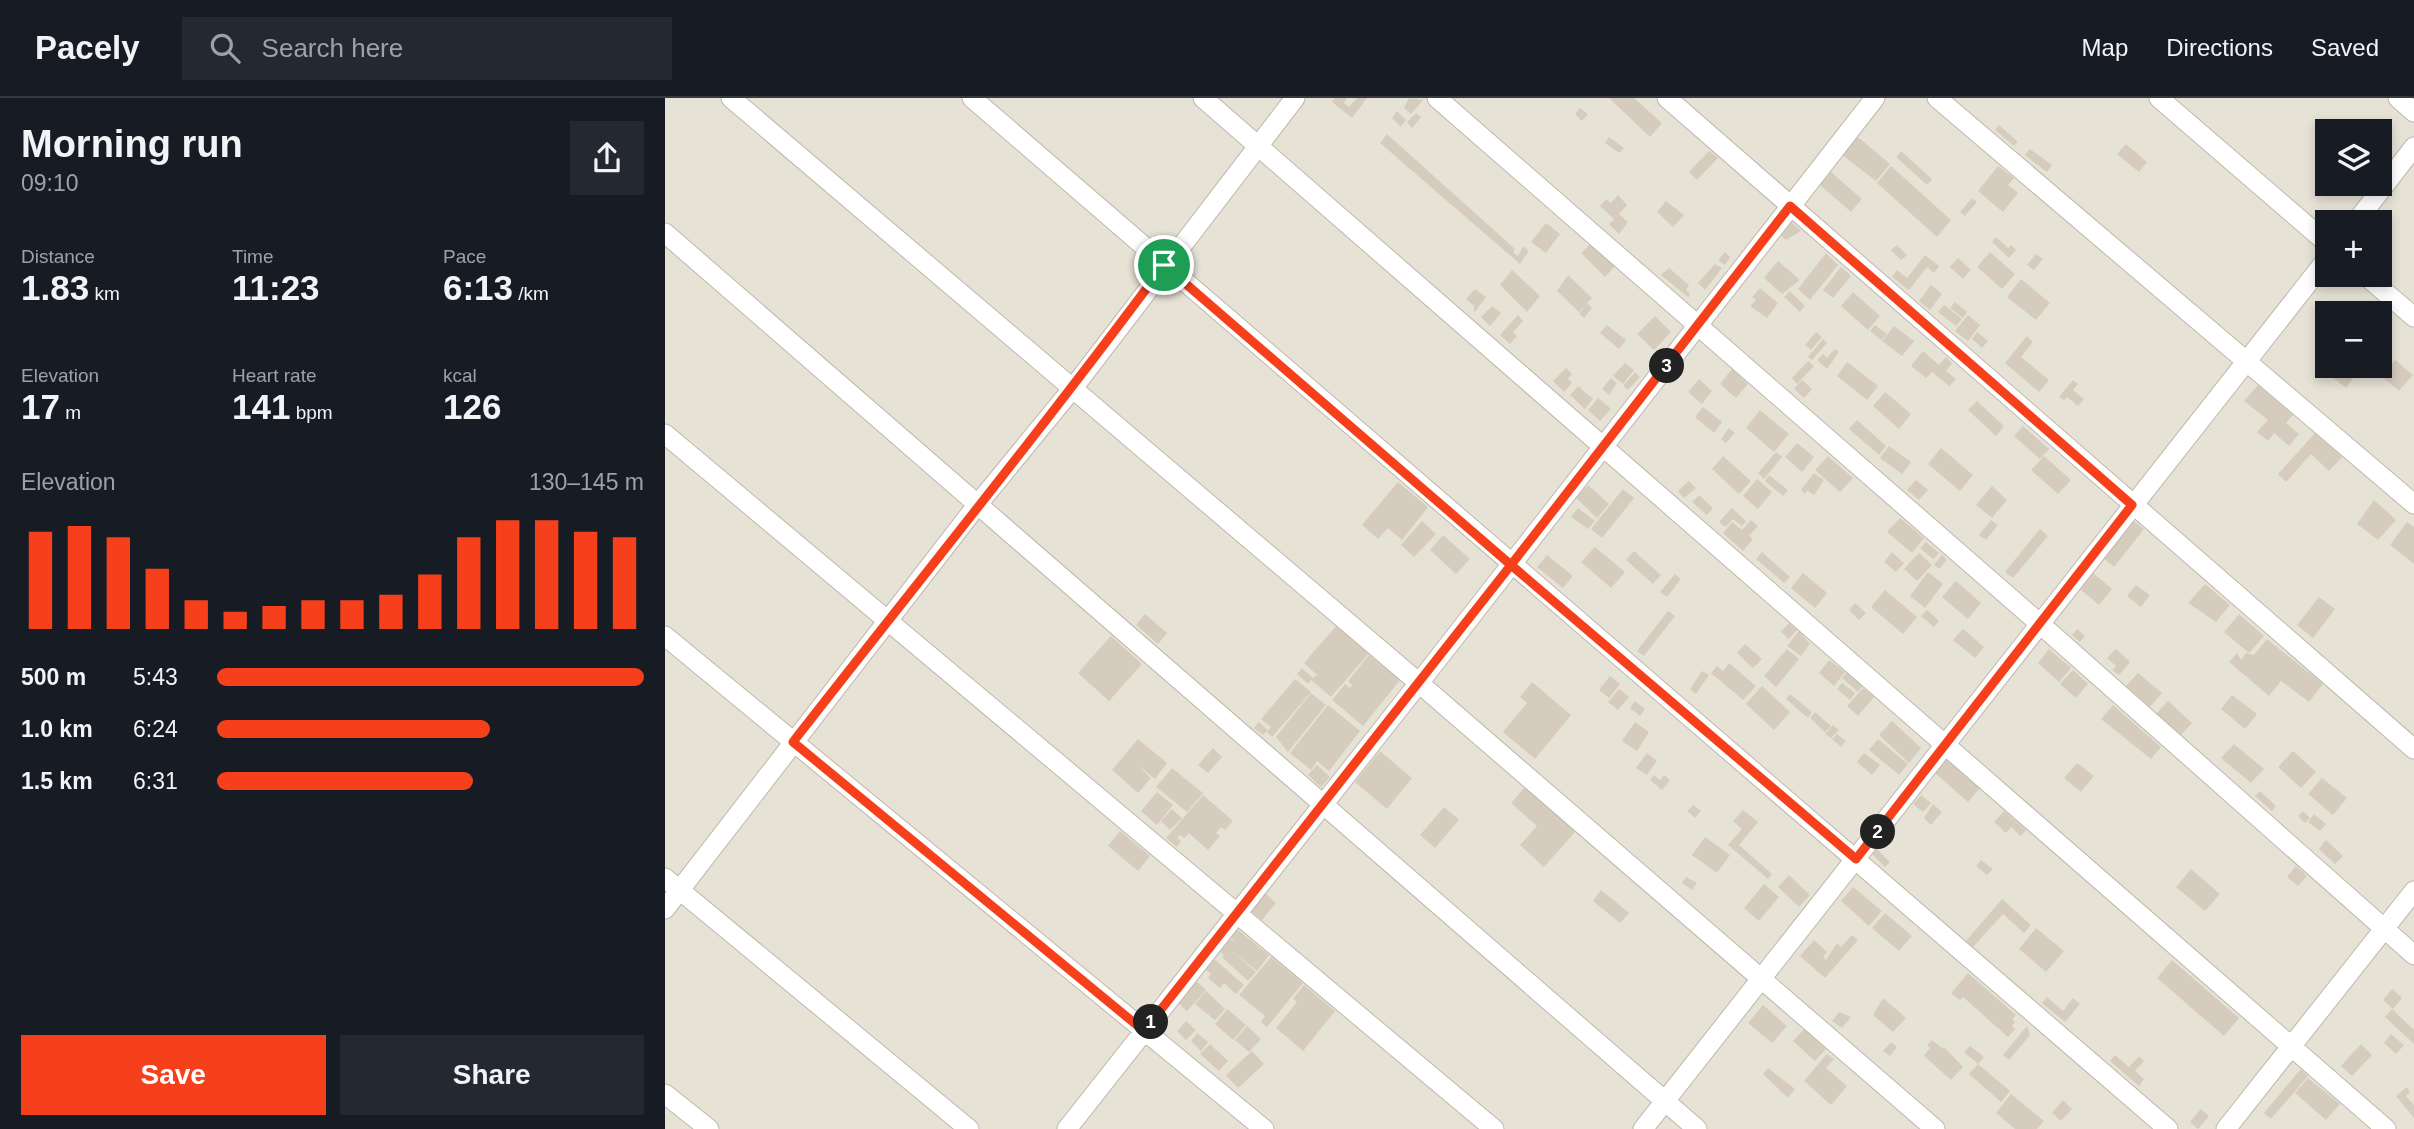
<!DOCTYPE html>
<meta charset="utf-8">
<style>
body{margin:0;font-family:Arial,sans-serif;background:#242831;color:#f1f3f6;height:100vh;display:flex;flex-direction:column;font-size:26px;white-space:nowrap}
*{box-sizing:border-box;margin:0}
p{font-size:23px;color:#9ea1a6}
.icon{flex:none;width:38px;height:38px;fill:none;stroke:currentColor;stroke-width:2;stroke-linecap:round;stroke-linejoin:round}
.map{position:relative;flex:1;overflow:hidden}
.panel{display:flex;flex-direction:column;background:#171b24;width:665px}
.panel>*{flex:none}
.buttons{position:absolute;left:1650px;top:21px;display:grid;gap:14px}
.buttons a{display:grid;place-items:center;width:77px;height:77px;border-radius:0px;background:#171b24;box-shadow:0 4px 10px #0003;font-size:35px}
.pin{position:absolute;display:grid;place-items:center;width:60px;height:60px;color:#fff;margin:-30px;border:4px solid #fff;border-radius:50%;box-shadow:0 2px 7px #0007}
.km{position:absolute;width:35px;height:35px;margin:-18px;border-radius:50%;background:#222;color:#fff;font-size:19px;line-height:35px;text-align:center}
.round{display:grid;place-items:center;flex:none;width:74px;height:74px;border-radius:0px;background:#242831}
.head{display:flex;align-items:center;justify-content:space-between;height:119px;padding:0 21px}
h1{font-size:38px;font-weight:700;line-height:52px}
.stats{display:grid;grid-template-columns:repeat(3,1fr);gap:10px;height:119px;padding:7px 21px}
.stats div{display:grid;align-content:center}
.stats b{font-size:35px;font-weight:700}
.stats small{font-size:19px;font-weight:400}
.stats p{font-size:19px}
.chart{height:196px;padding:14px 21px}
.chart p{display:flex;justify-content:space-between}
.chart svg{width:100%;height:126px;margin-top:7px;stroke:#f6401c;stroke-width:6}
.button{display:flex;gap:14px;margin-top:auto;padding:14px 21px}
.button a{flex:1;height:80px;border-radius:0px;background:#f6401c;color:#fff;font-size:28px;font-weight:700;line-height:80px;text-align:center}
.button a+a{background:#242831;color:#f1f3f6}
ul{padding:0 21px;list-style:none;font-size:23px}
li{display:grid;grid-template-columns:112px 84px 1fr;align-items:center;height:52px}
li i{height:18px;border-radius:9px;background:#f6401c}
header{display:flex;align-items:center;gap:42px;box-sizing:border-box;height:98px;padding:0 35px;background:#171b24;border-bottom:2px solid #363941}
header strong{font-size:33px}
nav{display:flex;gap:38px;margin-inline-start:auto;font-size:24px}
.search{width:490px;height:63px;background:#242831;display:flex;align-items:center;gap:18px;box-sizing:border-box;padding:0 24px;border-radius:0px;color:#9ea1a6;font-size:26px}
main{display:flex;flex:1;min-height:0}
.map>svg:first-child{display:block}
.residential{fill:#e7e2d6;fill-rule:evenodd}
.building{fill:#d5ccbd}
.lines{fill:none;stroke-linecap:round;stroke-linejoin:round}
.minor-casing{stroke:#bfb8aa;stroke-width:21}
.minor{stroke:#fff;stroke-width:19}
.route-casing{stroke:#fff;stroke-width:14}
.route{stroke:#f6401c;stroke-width:9}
</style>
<header>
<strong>Pacely</strong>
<div class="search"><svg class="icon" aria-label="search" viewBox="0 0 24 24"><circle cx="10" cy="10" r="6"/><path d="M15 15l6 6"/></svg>Search here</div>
<nav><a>Map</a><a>Directions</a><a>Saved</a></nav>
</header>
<main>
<section class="panel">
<div class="head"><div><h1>Morning run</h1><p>09:10</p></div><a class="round"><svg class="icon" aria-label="share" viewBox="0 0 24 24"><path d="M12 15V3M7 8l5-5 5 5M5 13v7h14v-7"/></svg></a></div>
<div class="stats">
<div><p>Distance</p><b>1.83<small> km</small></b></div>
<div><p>Time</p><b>11:23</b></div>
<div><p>Pace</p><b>6:13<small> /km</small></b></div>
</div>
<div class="stats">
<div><p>Elevation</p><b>17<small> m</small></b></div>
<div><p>Heart rate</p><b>141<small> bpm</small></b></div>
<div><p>kcal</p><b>126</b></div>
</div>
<div class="chart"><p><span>Elevation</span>130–145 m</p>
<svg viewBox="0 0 160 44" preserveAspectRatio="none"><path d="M5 44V10M15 44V8M25 44V12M35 44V23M45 44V34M55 44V38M65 44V36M75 44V34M85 44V34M95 44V32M105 44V25M115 44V12M125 44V6M135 44V6M145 44V10M155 44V12"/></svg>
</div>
<ul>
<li><b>500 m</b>5:43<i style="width:100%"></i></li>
<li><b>1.0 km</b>6:24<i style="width:64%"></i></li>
<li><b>1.5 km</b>6:31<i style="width:60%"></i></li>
</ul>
<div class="button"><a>Save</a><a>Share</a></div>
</section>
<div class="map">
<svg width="1749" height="1031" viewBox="0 0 1749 1031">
<rect width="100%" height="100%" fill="#f3f0e8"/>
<!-- residential -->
<path class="residential" d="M0 0H1749V1031H0ZM1662 33H1715V86H1662ZM1662 124H1715V177H1662ZM1662 215H1715V268H1662Z"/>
<!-- building -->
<path class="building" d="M670 0H682L679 5 684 9 692 0H702L687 20 667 4Z
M744 0 758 2 746 16 739 10Z
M944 0H969L997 25 985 39Z
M915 10 923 16 917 23 910 16Z
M732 13 741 22 736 29 727 20Z
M751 15 756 19 747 30 742 24Z
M1334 27 1353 44 1349 48 1330 32Z
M722 36 850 151 848 154 853 158 858 148 864 153 855 166 715 45Z
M944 39 959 50 954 55 940 45Z
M1193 39 1225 66 1211 83 1177 57Z
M1461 46 1482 64 1474 74 1452 56Z
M1365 51 1387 67 1382 74 1360 57Z
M1044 53 1053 60 1032 82 1024 74Z
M1236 53 1267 81 1262 87 1231 59Z
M1226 68 1286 122 1272 139 1212 85Z
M1333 68 1349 80 1343 87 1353 95 1338 114 1313 93Z
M1166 74 1197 101 1186 114 1155 87Z
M953 97 962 107 954 116 963 124 954 136 944 126 949 121 935 108 941 101 946 105Z
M1307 100 1312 104 1300 118 1295 114Z
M1001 103 1019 117 1008 129 992 114Z
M1125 123 1136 133 1121 142 1114 135Z
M881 125 895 136 881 155 866 144Z
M1331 139 1343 150 1346 147 1351 152 1344 160 1327 144Z
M927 144 951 167 940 179 916 155Z
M1232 147 1242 157 1236 162 1226 152Z
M1060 154 1065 159 1060 167 1053 162Z
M1325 154 1350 176 1337 191 1312 169Z
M1161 155 1173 167 1145 202 1133 191Z
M1371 156 1378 161 1369 172 1362 167Z
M1260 157 1274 168 1269 175 1262 169 1244 192 1227 179 1232 172 1242 180Z
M1293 160 1306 172 1298 181 1285 169Z
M1113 163 1135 182 1117 196 1099 180Z
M1050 166 1057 170 1040 192 1033 185Z
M1176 169 1186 178 1168 200 1158 192Z
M1004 170 1024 187 1021 192 1025 196 1023 199 996 177Z
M847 172 875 198 862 214 835 187Z
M903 177 927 200 914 214 892 193Z
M1356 181 1385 205 1371 222 1342 199Z
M1266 187 1277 196 1265 212 1254 203Z
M1095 190 1113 205 1102 220 1085 208 1091 202 1087 199Z
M810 191 821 199 809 215V208L801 201Z
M1125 193 1140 208 1135 214 1119 199Z
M1188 194 1215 218 1203 232 1176 208Z
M1290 204 1302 214 1298 220 1285 210Z
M922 205 927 210 919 220 914 216Z
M1279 207 1297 221 1291 228 1273 214Z
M827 208 836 215 825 228 816 219Z
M853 217 858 223 848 234 852 238 845 246 835 237Z
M1303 217 1315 227 1303 243 1290 233Z
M990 218 1006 234 989 252 972 236Z
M942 227 961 242 954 251 935 235Z
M1210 227 1222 236 1216 242 1205 233Z
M1229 228 1249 243 1237 258 1217 243Z
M1151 234 1157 239 1146 252 1140 247Z
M1312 234 1323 243 1317 250 1307 241Z
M1362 238 1368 244 1356 259 1384 282 1374 294 1340 265Z
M1158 241 1162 245 1147 262 1143 259Z
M1170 251 1174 254 1162 271 1152 262 1158 256 1162 260Z
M1258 253 1274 267 1281 259 1287 265 1281 273 1291 281 1284 288 1267 274 1261 280 1246 268Z
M1662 255V268H1684L1693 274 1681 290 1653 268Z
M1730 262 1748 277 1734 293 1716 278Z
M1143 263 1149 268 1132 286 1127 280Z
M1182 264 1213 288 1202 302 1172 278Z
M960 265 969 272 958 286 948 278Z
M901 270 907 276 903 281 907 285 899 294 888 283Z
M1067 271 1083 286 1071 300 1055 286Z
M970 274 975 279 963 292 958 288Z
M946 280 952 285 944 297 937 291Z
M1034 281 1047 293 1037 306 1023 294Z
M1137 282 1147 291 1139 300 1129 291Z
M1408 282 1413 286 1408 292 1419 301 1413 308 1402 299 1399 302 1394 299Z
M1593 287 1628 317 1621 325 1634 336 1624 348 1609 335 1603 343 1592 334 1603 322 1579 303Z
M913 288 928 301 920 311 905 297Z
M1220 294 1246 316 1234 331 1208 308Z
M933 300 946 311 935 323 923 312Z
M1312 303 1339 328 1331 338 1303 312Z
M1038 309 1057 324 1049 335 1030 319Z
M1095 312 1124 336 1109 354 1081 330Z
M1192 322 1221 348 1214 357 1184 331Z
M1358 328 1384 351 1375 361 1349 338Z
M1064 330 1070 335 1061 345 1056 341Z
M1650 335 1677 359 1664 373 1646 356 1621 384 1613 376Z
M1132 345 1149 359 1137 374 1120 359Z
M1224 348 1246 364 1237 376 1215 360Z
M1276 350 1308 377 1295 393 1263 366Z
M1111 354 1117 359 1099 381 1093 375Z
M1058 358 1086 383 1074 396 1047 371Z
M1163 358 1188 380 1175 394 1150 372Z
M1379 358 1406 382 1393 396 1366 372Z
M1149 375 1159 382 1149 397 1142 392 1140 396 1136 392Z
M1104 377 1123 392 1118 398 1100 383Z
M1092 381 1107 394 1093 411 1078 398Z
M1251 382 1263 392 1254 402 1242 392Z
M1024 383 1031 390 1019 400 1013 393Z
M733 384 763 409 737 442 723 430 713 441 697 427Z
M923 387 944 406 932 420 911 400Z
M1327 388 1342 402 1327 420 1311 407Z
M958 391 969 400 937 440 926 431Z
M1034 397 1048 410 1042 417 1027 404Z
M1709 402 1731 422 1713 442 1692 426Z
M913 410 930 423 923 431 906 419Z
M1067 410 1081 423 1077 428 1068 421 1060 429 1054 424Z
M1235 420 1259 440 1247 455 1222 434Z
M1086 422 1093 428 1084 438 1088 441 1078 453 1058 435 1067 424 1077 432Z
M1326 422 1333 427 1321 442 1314 437Z
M1467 422 1479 431 1449 469 1437 459Z
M757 423 771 436 749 459 736 447Z
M1742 424 1749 429V466L1725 447Z
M1375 431 1383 438 1348 480 1340 474Z
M778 437 805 461 791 476 765 452Z
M1261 444 1274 455 1268 461 1255 450Z
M930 449 960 474 946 490 916 464Z
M969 453 996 477 988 486 961 462Z
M1097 454 1125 479 1119 485 1091 461Z
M1227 454 1239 465 1231 474 1219 464Z
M1254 455 1267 467 1252 483 1239 471Z
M882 457 908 478 898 490 872 469Z
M1277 457 1282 462 1274 471 1269 467Z
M1263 474 1278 486 1260 510 1245 498Z
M1138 475 1162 495 1150 510 1126 490Z
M1428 475 1447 491 1434 507 1415 491Z
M1010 476 1016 481 1002 499 995 494Z
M1291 483 1316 505 1303 521 1277 499Z
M1540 486 1565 507 1551 524 1523 505Z
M1471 487 1485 497 1476 509 1462 498Z
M1220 492 1252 519 1238 536 1206 509Z
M1654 499 1670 511 1648 540 1632 527Z
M1190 505 1201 515 1194 522 1184 512Z
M1262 512 1274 523 1269 529 1256 518Z
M1003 513 1010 518 979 558 972 553Z
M480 516 502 535 493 546 471 527Z
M1574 516 1599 538 1584 555 1559 534Z
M1124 525 1132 532 1124 541 1116 534Z
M673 526 705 554 666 599 646 582 643 586 632 576 637 570 648 580 652 577 639 565Z
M1298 531 1319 549 1310 560 1288 542Z
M1412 531 1420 538 1415 544 1407 537Z
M1134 533 1145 546 1136 558 1122 548Z
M446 538 477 566 444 603 413 575Z
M1602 541 1658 586 1644 604 1616 583 1604 598 1564 564 1572 555 1576 562 1581 555 1589 557Z
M1080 546 1097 561 1088 570 1072 555Z
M1122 551 1134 561 1111 589 1099 578Z
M1384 551 1406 570 1394 584 1373 565Z
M1451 551 1465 564 1454 577 1447 572 1451 568 1442 560Z
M704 557 735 582 698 628 667 602 680 586 685 590 687 587 683 583Z
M1164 562 1180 574 1169 588 1154 575Z
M1064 565 1091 588 1078 602 1046 575 1052 568 1058 573Z
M1408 572 1423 586 1411 600 1395 586Z
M1037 573 1044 577 1031 596 1025 591Z
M1182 574 1198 587 1193 594 1177 580Z
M1473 575 1497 595 1485 609 1461 588Z
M945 578 955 586 944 600 934 592Z
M630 581 646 594 607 639 602 634 606 629 596 621Z
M867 584 906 617 870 661 838 634 862 605 855 599Z
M1177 585 1190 595 1185 602 1172 591Z
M1097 588 1125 614 1109 632 1081 606Z
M1198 590 1209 599 1193 618 1182 608Z
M954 591 964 599 953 612 943 604Z
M646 595 661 607 623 654 611 639Z
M1125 596 1147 614 1143 620 1121 601Z
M1567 597 1592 616 1580 631 1556 611Z
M970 603 980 611 975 618 965 610Z
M1503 603 1527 625 1515 638 1491 616Z
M663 607 695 633 664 673 652 663 646 672 625 655Z
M1448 607 1496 649 1486 661 1436 621Z
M1150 614 1166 628 1160 634 1145 620Z
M1227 623 1256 650 1244 665 1214 637Z
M594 624 603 632 598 637 589 630Z
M970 624 984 634 972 653 957 643Z
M1168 627 1174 632 1166 640 1160 636Z
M1172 636 1181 643 1176 649 1167 641Z
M473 641 502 665 490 681 473 667 486 680 473 695 447 672Z
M1213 641 1243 666 1234 677 1204 652Z
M1569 646 1599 671 1586 685 1556 660Z
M548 650 557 659 543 675 533 667Z
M715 653 747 680 722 711 690 684Z
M1628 653 1651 674 1636 690 1613 669Z
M982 655 992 663 982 677 971 670Z
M1199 655 1215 667 1207 677 1192 664Z
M1281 661 1315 690 1303 704 1269 674Z
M1412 665 1429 678 1416 694 1399 680Z
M652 667 665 679 656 689 643 677Z
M507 670 538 695 522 714 491 689Z
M989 677 995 682 999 677 1005 682 997 692 985 682Z
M1657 680 1682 700 1668 717 1643 696Z
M860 689 910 734 879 769 855 747 872 728 846 705Z
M1595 693 1611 708 1607 713 1590 698Z
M492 694 508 707 492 727 476 713Z
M538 697 568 723 560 732 556 729 551 735 555 738 543 752 524 735 519 740 515 737 512 740 516 743 512 749 501 740Z
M1256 697 1266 705 1258 714 1248 706Z
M1268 706 1277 714 1266 727 1259 720Z
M1028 707 1036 713 1030 720 1022 713Z
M779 709 794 722 770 750 755 737Z
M507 711 517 720 505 732 496 723Z
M1078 712 1093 724 1074 747 1107 776 1103 781 1063 747 1077 731 1068 723Z
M1339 713 1361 732 1356 738 1346 729 1341 735 1329 724Z
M1638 713 1645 720 1640 725 1633 718Z
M1649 716 1661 726 1655 733 1643 724Z
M455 733 485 758 473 773 443 748Z
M1040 739 1065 757 1052 775 1027 757Z
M1661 742 1678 758 1670 766 1654 751Z
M1212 751 1225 764 1220 769 1207 756Z
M1316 762 1328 771 1322 777 1311 768Z
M1631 768 1642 778 1633 788 1622 779Z
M1526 771 1555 796 1540 813 1511 789Z
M1124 777 1145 797 1134 809 1113 789Z
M1021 779 1032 785 1027 792 1017 785Z
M1099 786 1114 799 1094 823 1079 810Z
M1188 789 1217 813 1204 828 1176 803Z
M936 792 964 815 955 825 928 803Z
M600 795 611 805 597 822 586 813Z
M1337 801 1366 827 1359 835 1338 816 1308 849 1301 843Z
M1220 815 1247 838 1234 853 1207 830Z
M1371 830 1399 853 1381 874 1354 851Z
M572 831 604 857 592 873 564 851 591 874 583 883 557 859 559 857 554 853 564 841 571 844 565 839Z
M1187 837 1193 842 1160 880 1135 858 1149 842 1162 854 1158 859 1161 862 1172 845 1176 849Z
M606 859 638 885 602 929 596 924 600 918 574 897Z
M549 861 579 887 571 896 559 885 555 890 543 880 546 876 540 871Z
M1507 862 1574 920 1559 938 1492 880Z
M1303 875 1351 917 1347 921 1350 924 1347 928 1350 931 1343 939 1298 899 1295 902 1286 895Z
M530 882 541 892 522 913 511 903Z
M639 887 670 913 638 953 611 930 632 904 628 901Z
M1727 891 1737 900 1728 911 1718 902Z
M541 893 560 911 550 922 530 906Z
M1382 899 1398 913 1408 900 1415 906 1400 924 1377 905Z
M1218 900 1241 920 1228 934 1208 917Z
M1098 907 1122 928 1107 945 1083 925Z
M562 911 581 927 568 942 550 926Z
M1727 911 1749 932V946L1720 919Z
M1174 914 1186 919 1177 930 1167 923Z
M521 923 531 932 521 942 512 933Z
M582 928 596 941 584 954 570 942Z
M1362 928 1365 937 1344 962 1338 957Z
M1139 931 1161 951 1150 963 1128 943Z
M532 935 543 944 536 953 526 943Z
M1726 936 1739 947 1731 956 1719 945Z
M1267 942 1278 951 1279 949 1298 969 1286 982 1259 958 1265 950 1262 947Z
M1226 944 1232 949 1225 958 1218 953Z
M545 946 563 963 554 973 535 956Z
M1696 946 1707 957 1687 978 1676 968Z
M1305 948 1319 959 1313 966 1299 954Z
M587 953 599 966 573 990 561 977Z
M1162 956 1169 961 1161 970 1182 988 1166 1007 1139 983Z
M1450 957 1464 969 1474 958 1479 963 1470 973 1479 981 1474 988 1445 963Z
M1313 966 1345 993 1336 1004 1304 976Z
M1103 970 1130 991 1123 1000 1098 976Z
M1636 971 1643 978 1606 1021 1599 1015Z
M1643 980 1675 1006 1661 1022 1630 995Z
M1742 989 1745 994 1741 998 1749 1007V1020L1731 998Z
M1346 996 1379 1023 1372 1031H1350L1331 1015Z
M1398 1002 1407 1011 1396 1023 1387 1015Z
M1536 1011 1544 1018 1533 1031 1525 1024Z"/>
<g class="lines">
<!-- minor casing -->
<g class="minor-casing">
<path id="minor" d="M66 0 754 585 1270 1031
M307 0 1503 1031
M538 0 1721 1031
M772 0 1374 525 1749 857
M1002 0 1749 651
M1272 0 1749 406
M1494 0 1662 145
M1733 0 1749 14
M1691 124 1749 49
M0 135 1032 1031
M1700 177 1749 219
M0 336 829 1031
M0 538 599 1031
M0 780 304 1031
M0 811 313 406 408 290 630 0
M0 996 44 1031
M402 1031 754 585 1210 0
M978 1031 1662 161
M1561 1031 1749 793"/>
</g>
<!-- minor -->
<use href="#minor" class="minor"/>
</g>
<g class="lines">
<!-- route casing -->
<g class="route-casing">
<path id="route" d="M499 167C379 329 252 485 128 644L479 933 846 467 1191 761 1467 407 1125 108 846 467 499 167"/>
</g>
<!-- route -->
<use href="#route" class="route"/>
</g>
</svg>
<div class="buttons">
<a><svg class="icon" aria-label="layers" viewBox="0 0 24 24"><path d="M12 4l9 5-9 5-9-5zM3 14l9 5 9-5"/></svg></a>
<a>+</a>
<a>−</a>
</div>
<div class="pin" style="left:499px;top:167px;background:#1e9e55"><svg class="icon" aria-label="arrive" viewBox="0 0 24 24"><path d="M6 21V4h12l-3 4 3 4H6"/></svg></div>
<b class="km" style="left:486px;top:924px">1</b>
<b class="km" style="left:1213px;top:734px">2</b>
<b class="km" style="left:1002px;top:268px">3</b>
</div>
</main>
